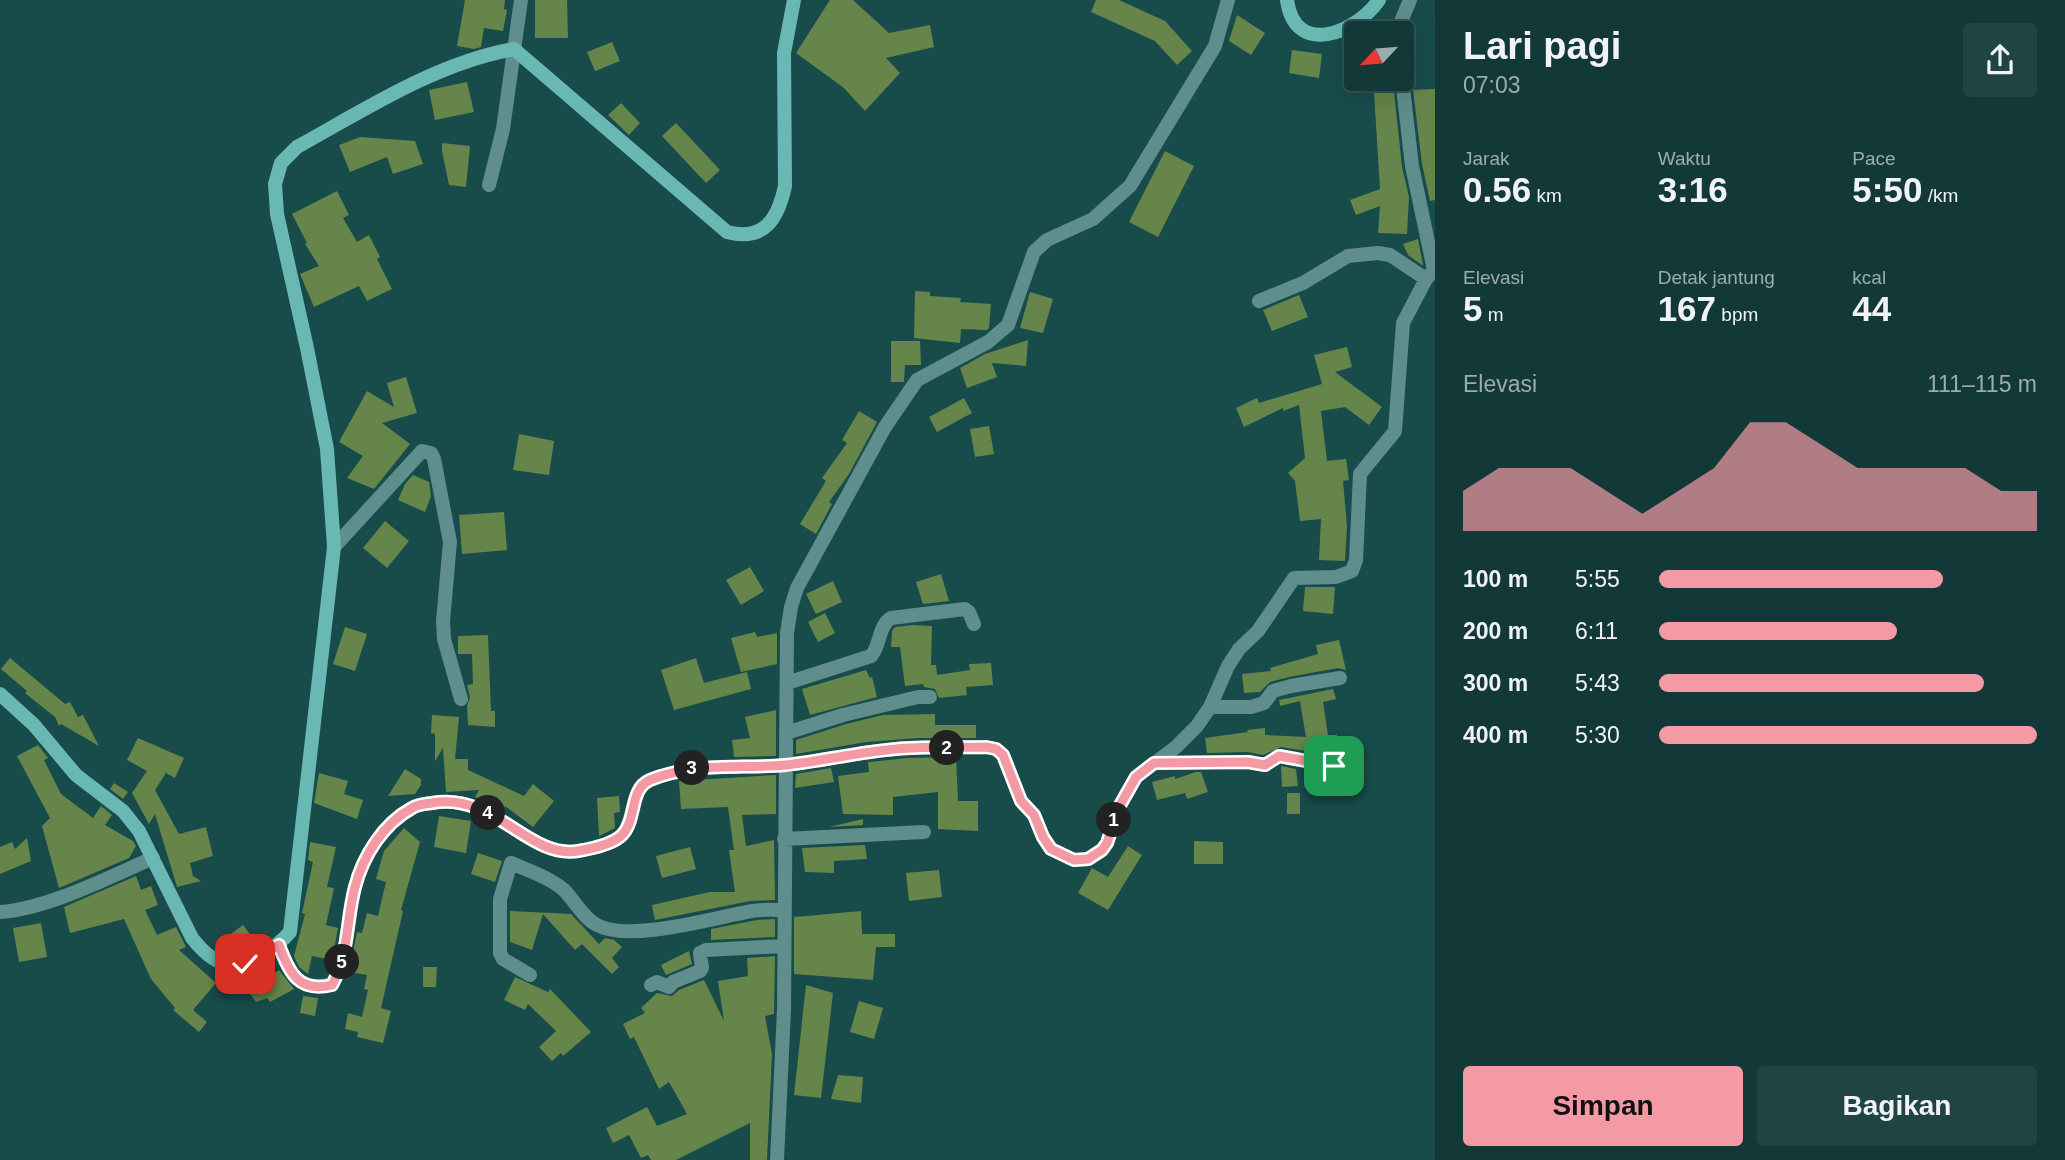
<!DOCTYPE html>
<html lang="id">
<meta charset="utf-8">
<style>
body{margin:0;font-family:Arial,sans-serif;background:#1f4443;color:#f1f3f6;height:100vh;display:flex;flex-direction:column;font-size:26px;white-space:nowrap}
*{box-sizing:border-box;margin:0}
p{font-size:23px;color:#9cacae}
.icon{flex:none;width:38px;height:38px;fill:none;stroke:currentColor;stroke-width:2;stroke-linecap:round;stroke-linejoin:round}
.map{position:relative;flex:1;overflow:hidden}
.panel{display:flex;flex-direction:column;background:#123938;width:630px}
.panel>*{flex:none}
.needle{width:46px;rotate:244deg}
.tools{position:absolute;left:1344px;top:21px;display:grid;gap:14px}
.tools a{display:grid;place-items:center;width:70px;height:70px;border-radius:7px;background:#123938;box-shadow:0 7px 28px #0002,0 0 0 2px #315353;font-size:35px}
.pin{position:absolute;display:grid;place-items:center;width:60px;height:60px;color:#fff;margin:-30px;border-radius:14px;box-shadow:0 4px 10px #0006}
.km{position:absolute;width:35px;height:35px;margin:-18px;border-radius:50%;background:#222;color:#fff;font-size:19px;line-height:35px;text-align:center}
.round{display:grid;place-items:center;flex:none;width:74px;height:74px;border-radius:7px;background:#1f4443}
.head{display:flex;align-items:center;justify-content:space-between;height:119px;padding:0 28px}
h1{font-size:38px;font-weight:800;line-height:52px}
.figures{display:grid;grid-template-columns:repeat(3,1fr);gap:10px;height:119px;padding:7px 28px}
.figures div{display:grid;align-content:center}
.figures b{font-size:35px;font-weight:800}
.figures small{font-size:19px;font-weight:400}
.figures p{font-size:19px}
.chart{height:196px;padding:14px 28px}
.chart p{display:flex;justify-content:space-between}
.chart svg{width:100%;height:126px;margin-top:7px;fill:#f49aa5;opacity:.7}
.cta{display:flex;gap:14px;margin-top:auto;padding:14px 28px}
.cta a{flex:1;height:80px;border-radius:7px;background:#f49aa5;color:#111;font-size:28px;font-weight:800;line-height:80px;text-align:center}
.cta a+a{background:#1f4443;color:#f1f3f6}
ul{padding:0 28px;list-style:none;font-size:23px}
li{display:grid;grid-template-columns:112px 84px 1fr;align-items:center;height:52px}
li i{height:18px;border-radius:9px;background:#f49aa5}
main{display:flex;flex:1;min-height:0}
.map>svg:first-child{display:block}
.building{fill:#66854b}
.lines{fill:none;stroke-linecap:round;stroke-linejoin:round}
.street{stroke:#5f8e8c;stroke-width:14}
.secondary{stroke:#69b8b4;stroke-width:14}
.route-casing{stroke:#fff;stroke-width:14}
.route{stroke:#f49aa5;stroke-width:9}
</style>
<main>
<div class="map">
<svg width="1435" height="1160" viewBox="0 0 1435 1160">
<rect width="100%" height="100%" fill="#184c4b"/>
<!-- building -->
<path class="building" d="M465 0H505L504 9 507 10 503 31 484 28 481 47 474 49 457 46Z
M535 0H567L568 38H535Z
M830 0H853L889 33 930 25 934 47 886 58 900 73 865 111 844 88 796 53Z
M1096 0H1119L1165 21 1192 51 1177 65 1155 41 1091 12Z
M1237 15 1265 33 1251 55 1229 41Z
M612 42 620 61 595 71 587 52Z
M1292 50 1322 54 1319 78 1289 73Z
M467 82 474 112 435 120 429 90Z
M1435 89V200L1430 201 1422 164 1413 90Z
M1394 91 1402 167 1409 197 1407 234 1378 233 1380 206 1356 215 1350 200 1380 189 1374 93Z
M621 103 640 123 629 135 608 115Z
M676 123 720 170 706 183 662 136Z
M360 137 415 141 423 164 393 174 387 157 350 172 339 145Z
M442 143 470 146 466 187 449 185 442 151Z
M1165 151 1194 166 1158 237 1129 222Z
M337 191 349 215 343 218 357 242 369 235 380 257 377 259 392 289 367 301 359 286 314 307 300 274 319 266 305 244 307 243 292 214Z
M1418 239 1423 265H1422L1408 255 1403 244Z
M915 291 930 292V296L961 298 960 302 991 304 989 328 987 330 961 329 960 343 914 338Z
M1030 292 1053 299 1043 333 1020 328Z
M1299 295 1308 317 1272 331 1263 310Z
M1028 340 1026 366 992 363 997 377 967 388 960 368 985 354Z
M891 341H920L921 365H905L904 382H891Z
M1347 347 1352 367 1335 372 1382 407 1369 425 1345 407 1321 411 1327 461 1346 459 1349 480 1343 481 1347 526 1345 561 1319 560 1321 519 1300 521 1295 481 1288 473 1305 458 1299 405 1283 411V408L1244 427 1236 408 1257 398 1259 403 1322 384 1314 355Z
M406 377 417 413 382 423 410 444 374 489 347 478 363 456 339 442 367 391 394 407 387 383Z
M964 398 972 413 937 432 929 417Z
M859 411 877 422 849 474 829 502 832 504 816 534 800 524 826 481 822 478 847 443 842 440Z
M989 426 994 454 975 457 970 429Z
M519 434 554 441 549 475 513 470Z
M413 475 429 482 431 496 425 512 398 500 405 484Z
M504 512 507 550 462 554 459 515Z
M385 521 409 541 387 568 363 548Z
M750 567 764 591 741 605 726 580Z
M941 574 949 601 923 604 916 582Z
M833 581 842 602 816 614 806 594Z
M1305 587H1335L1333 614 1303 611Z
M825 613 835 633 818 642 808 622Z
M913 625 932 626 931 665H936L937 675 970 670 969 664 991 663 993 685 966 687 967 695 939 698 935 689 924 687 923 684 905 686 900 647H891L892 631 895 627Z
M345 627 367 634 355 671 333 664Z
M755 632 757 637 777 633V664L741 672 731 638Z
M488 635 491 711H495V727L468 725 467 706 470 697 467 685 473 684 472 654H458V636Z
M1339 640 1346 670 1338 668 1289 677 1270 682 1260 692 1244 693 1242 674 1271 671 1270 668 1318 654 1316 645Z
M10 658 65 704 70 702 78 717 83 715 99 746 61 724 59 726 55 717 25 693 27 691 1 669Z
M696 658 704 683 747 672 751 689 674 710 661 670Z
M866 670 870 678 872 677 877 697 810 715 802 689Z
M1333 689 1336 699 1323 702 1328 735H1337V756L1281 747 1263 755 1248 752 1207 753 1205 738 1248 732 1247 730 1265 728V735L1306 737 1300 701 1280 706 1279 700Z
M776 710V756L734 757 732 740 750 738 745 717Z
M935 714V725H976V738H918L866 742 796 754V740L846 724 883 715Z
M432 715 459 717 455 759H468V770L524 796 533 784 554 801 533 827 505 806 503 811 475 797 479 790 446 792 443 748 435 761V734L431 733Z
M138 738 184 758 175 778 166 773 155 790 179 834 206 827 213 856 190 863 193 876 201 881 177 887 155 814 149 824 132 793 147 771 127 760Z
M38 745 48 758 44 760 61 794 93 818 101 806 112 815 105 825 133 841 136 846 129 858 59 888 42 826 50 818 17 756Z
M956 757 958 801H978V831L938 829V792L893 797V815L843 814 838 776 869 772 868 762H870L908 758Z
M1281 766 1296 769 1298 786 1282 787Z
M831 768 834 782 795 788 796 774Z
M405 769 421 779V785L415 794 388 796Z
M1196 772H1201L1208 792 1187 799 1185 793 1157 800 1152 782 1175 776V779Z
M319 773 348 781 344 794 363 800 357 819 314 803Z
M776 775V814L742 815 746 846 774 840 775 900 750 901 655 920 652 905 710 892H735L729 850H734L728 807 681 809 679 781Z
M114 783 128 792 123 799 110 789Z
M1287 793H1300V814H1287Z
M619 796 620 812 614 813 615 828 599 836 597 798Z
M439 816 471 821 466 853 434 847Z
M863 819V825L829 827Z
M404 828 420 842 401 910 403 911 381 1008 391 1011 383 1043 357 1037 358 1032 345 1029 348 1013 362 1017 368 990 364 989 367 975 349 972 357 932 362 933 367 913 378 916 386 882 376 879 384 851Z
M27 838 31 861 0 874V847L12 842 15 849Z
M1194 841 1223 842V864H1194Z
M310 842 336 847 327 887 334 888 326 925 338 928 332 960 312 956 308 974 299 967 294 956 305 914 302 913 313 862 308 860Z
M865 845 867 859 834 861V873L805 872 802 848Z
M1128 846 1142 855 1108 910 1078 893 1092 868 1108 877Z
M690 847 696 869 662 878 656 856Z
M478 853 502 861 495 882 471 874Z
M939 870 942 897 909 901 906 873Z
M136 876 141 890 151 886 158 905 145 910 157 935 176 927 186 947 179 950 216 983 193 1010 207 1022 199 1032 173 1010 175 1008 151 979 124 919 70 933 64 907Z
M510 911 571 914 599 944 605 938 614 940 622 947 612 958 619 967 612 974 582 944 575 950 543 914 532 950 510 942Z
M861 911 862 934H895V947H876L873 980 794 974V916L795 917Z
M775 919V937L711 940V929L757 920Z
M41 923 47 957 19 962 13 928Z
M243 925 252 937 227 954 220 951 216 945Z
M689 951 692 964 666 975 661 965Z
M775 956 774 1014 765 1016 772 1054 767 1160H750V1123L676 1160H651L648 1155 641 1158 629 1135 613 1143 606 1128 647 1107 657 1126 687 1114 669 1082 659 1089 634 1037 630 1039 623 1024 645 1013 641 1008 657 993 672 996 679 990 704 980 724 1021 718 981 748 976 747 958Z
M423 967H437L436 987H423Z
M279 970 294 989 270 1002 267 998 256 1002 240 980 259 971 263 980Z
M515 977 548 992 550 989 591 1032 563 1056 561 1053 552 1061 539 1047 556 1031 528 1004 525 1010 504 1000Z
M806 985 833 993 821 1098 794 1095Z
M303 996 318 998 315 1016 300 1013Z
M859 1001 883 1008 874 1039 850 1032Z
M838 1075 863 1077 861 1103 831 1099Z"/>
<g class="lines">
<!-- street -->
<path class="street" d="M1400 33 1402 19 1410 0
M489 185 503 129 521 0
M1259 301 1303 283 1348 256 1378 253 1390 255 1426 279
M334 547 422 451 431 453 434 459 450 542 443 621 444 639 461 699
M787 683 871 656C881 645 878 626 891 618L965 609 969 612 974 624
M1210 707H1251L1264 703 1273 691 1291 686 1340 678
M786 733 843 715 918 697H930
M1155 763 1248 762 1265 765 1279 756 1334 766
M784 839 924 832
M0 912C47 909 109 877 153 858
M279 945C289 973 298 993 332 984 349 955 347 920 355 887 363 856 383 824 412 808 418 804 426 804 432 803 495 792 528 859 578 851 590 849 613 844 622 835 636 820 629 789 650 780 694 762 740 769 786 765 823 761 859 752 896 749 925 746 956 748 986 747L996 749 1003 755 1021 801 1034 815 1043 837 1051 849 1074 860 1089 859 1102 850 1107 843 1119 807 1136 777 1176 747 1197 726 1210 707 1228 666 1239 649 1258 631 1294 578 1336 577 1352 571 1356 560 1360 474 1395 431 1403 323 1426 279 1434 270 1412 166 1402 79
M530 975 503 959 500 953V899L511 863C529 871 549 877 564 890 575 901 583 918 597 925 629 943 716 917 752 911 762 909 774 910 784 910
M651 985 657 982 669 987 673 982 700 971 702 968 700 953 706 950 784 946
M777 1160 784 1010 787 633 791 607 797 588 885 427 917 380 988 342 1008 325 1034 252 1047 240 1093 219 1130 186 1215 46 1228 0"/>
<!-- secondary -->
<path class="secondary" d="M1287 0C1295 58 1356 33 1379 0
M0 694 34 725 76 775 123 811 139 831 192 938C212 963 229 973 259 956 272 949 281 943 290 932L334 547 327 449 307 348 277 214 275 184 281 163 297 147C366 109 436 63 514 49L727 232C764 242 778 219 785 186L784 53 794 0"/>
</g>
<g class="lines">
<!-- route casing -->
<g class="route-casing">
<path id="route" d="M245 964 279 945C289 973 299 993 332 985 349 955 346 920 355 887 363 856 383 824 412 808 418 804 425 804 432 803 495 792 528 859 578 851 590 849 613 844 622 835 637 820 629 789 650 780 694 762 740 769 786 765 823 761 859 752 896 749 925 746 956 748 986 747L996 749 1003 755 1021 801 1034 815 1043 837 1051 849 1074 860 1088 859 1102 850 1107 843 1119 807 1136 777 1154 763 1248 762 1265 765 1279 756 1334 766"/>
</g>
<!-- route -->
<use href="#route" class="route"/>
</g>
</svg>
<div class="tools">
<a><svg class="needle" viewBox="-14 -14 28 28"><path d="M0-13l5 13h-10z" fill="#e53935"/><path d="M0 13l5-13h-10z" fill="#9cacae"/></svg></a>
</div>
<div class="pin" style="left:1334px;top:766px;background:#1e9e55"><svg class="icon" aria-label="arrive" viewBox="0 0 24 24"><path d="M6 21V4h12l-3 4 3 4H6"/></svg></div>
<div class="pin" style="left:245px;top:964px;background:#d93025"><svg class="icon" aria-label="check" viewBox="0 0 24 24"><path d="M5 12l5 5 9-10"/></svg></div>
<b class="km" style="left:1114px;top:820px">1</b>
<b class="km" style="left:947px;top:748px">2</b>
<b class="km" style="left:692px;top:768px">3</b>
<b class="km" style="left:488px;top:813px">4</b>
<b class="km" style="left:342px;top:962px">5</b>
</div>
<section class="panel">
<div class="head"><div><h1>Lari pagi</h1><p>07:03</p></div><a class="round"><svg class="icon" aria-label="share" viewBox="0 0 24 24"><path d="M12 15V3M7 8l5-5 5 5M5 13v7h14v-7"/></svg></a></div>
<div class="figures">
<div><p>Jarak</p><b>0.56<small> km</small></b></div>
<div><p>Waktu</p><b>3:16</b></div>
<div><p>Pace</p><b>5:50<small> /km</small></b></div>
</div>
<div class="figures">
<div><p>Elevasi</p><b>5<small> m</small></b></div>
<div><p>Detak jantung</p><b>167<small> bpm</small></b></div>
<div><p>kcal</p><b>44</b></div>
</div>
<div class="chart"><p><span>Elevasi</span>111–115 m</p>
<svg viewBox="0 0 160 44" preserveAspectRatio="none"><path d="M0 44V30L10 22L20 22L30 22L40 30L50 38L60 30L70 22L80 6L90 6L100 14L110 22L120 22L130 22L140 22L150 30L160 30V44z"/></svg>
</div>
<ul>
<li><b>100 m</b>5:55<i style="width:75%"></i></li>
<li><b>200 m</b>6:11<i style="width:63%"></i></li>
<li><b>300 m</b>5:43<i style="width:86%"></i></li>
<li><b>400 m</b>5:30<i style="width:100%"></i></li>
</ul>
<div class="cta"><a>Simpan</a><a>Bagikan</a></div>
</section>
</main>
